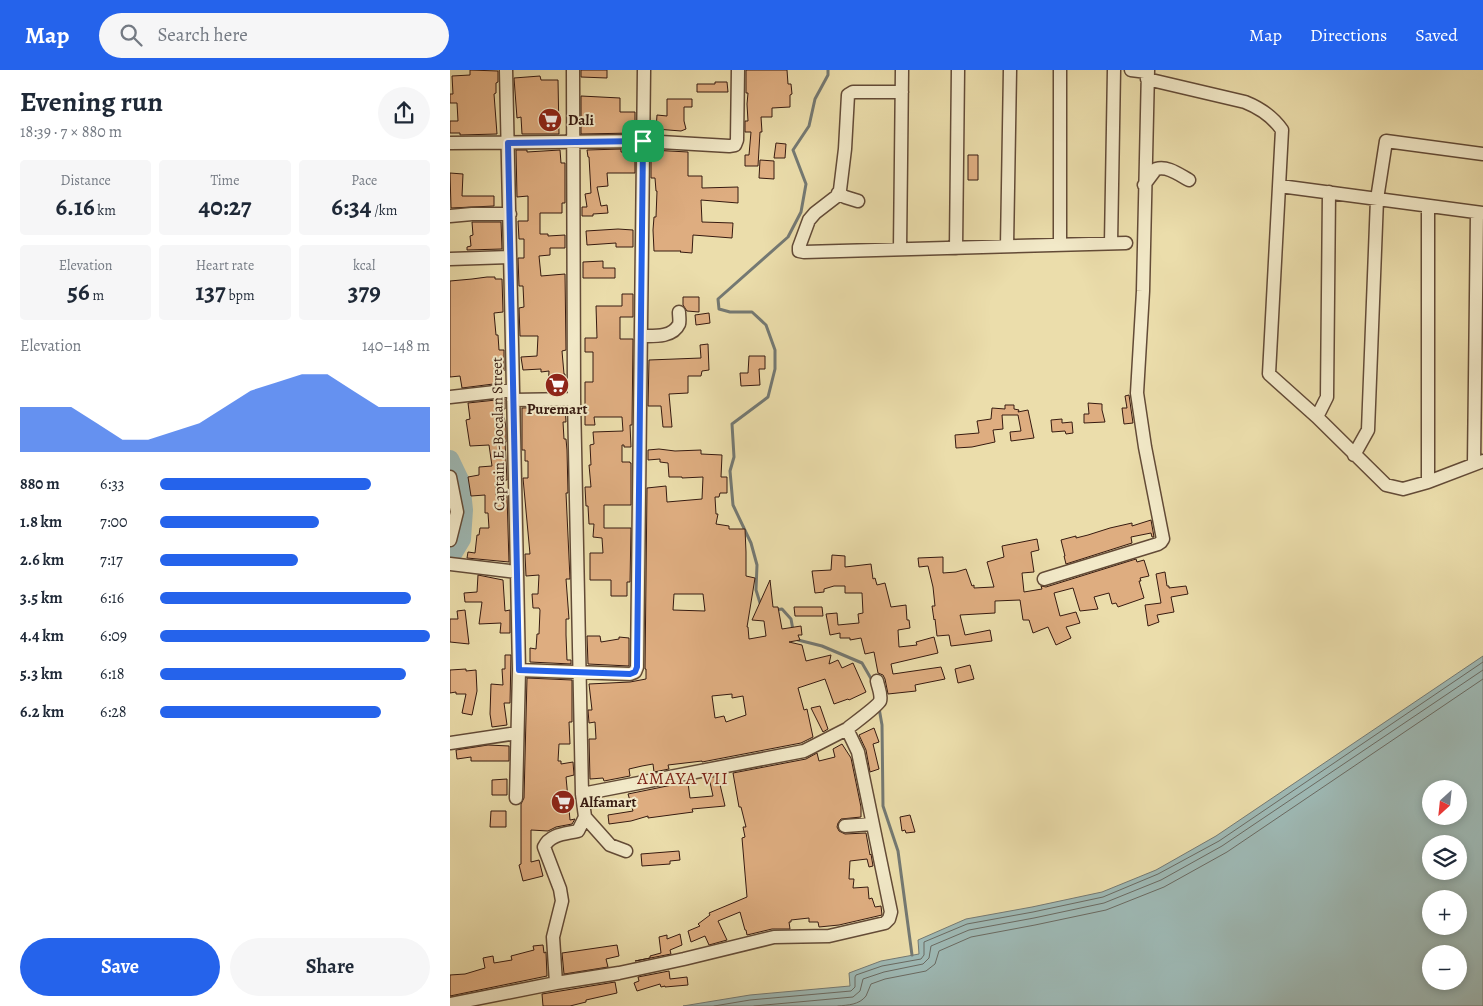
<!DOCTYPE html>
<meta charset="utf-8">
<style>
body{margin:0;font-family:Alegreya,serif;background:#f6f6f7;color:#1f2937;height:100vh;display:flex;flex-direction:column;font-size:19px;white-space:nowrap}
*{box-sizing:border-box;margin:0}
p{font-size:16px;color:#747a83}
.icon{flex:none;width:28px;height:28px;fill:none;stroke:currentColor;stroke-width:2;stroke-linecap:round;stroke-linejoin:round}
.map{position:relative;flex:1;overflow:hidden}
.side{display:flex;flex-direction:column;background:#fff;width:450px}
.side>*{flex:none}
.needle{width:32px;rotate:207deg}
.buttons{position:absolute;left:972px;top:710px;display:grid;gap:10px}
.buttons a{display:grid;place-items:center;width:45px;height:45px;border-radius:50%;background:#fff;box-shadow:0 2px 8px #0003;font-size:25px}
.pin{position:absolute;display:grid;place-items:center;width:42px;height:42px;color:#fff;margin:-21px;border-radius:10px;box-shadow:0 2px 8px #0006}
.round{display:grid;place-items:center;flex:none;width:52px;height:52px;border-radius:26px;background:#f6f6f7}
.overview{display:flex;align-items:center;justify-content:space-between;height:85px;padding:0 20px}
h1{font-size:28px;font-weight:600;line-height:38px}
.figures{display:grid;grid-template-columns:repeat(3,1fr);gap:8px;height:85px;padding:5px 20px}
.figures div{display:grid;align-content:center;border-radius:5px;background:#f6f6f7;text-align:center}
.figures b{font-size:25px;font-weight:600}
.figures small{font-size:14px;font-weight:400}
.figures p{font-size:14px}
.chart{height:140px;padding:10px 20px}
.chart p{display:flex;justify-content:space-between}
.chart svg{width:100%;height:90px;margin-top:5px;fill:#2563eb;opacity:.7}
.primary-button{display:flex;gap:10px;margin-top:auto;padding:10px 20px}
.primary-button a{flex:1;height:58px;border-radius:30px;background:#2563eb;color:#fff;font-size:20px;font-weight:600;line-height:58px;text-align:center}
.primary-button a+a{background:#f6f6f7;color:#1f2937}
ul{padding:0 20px;list-style:none;font-size:16px}
li{display:grid;grid-template-columns:80px 60px 1fr;align-items:center;height:38px}
li i{height:12px;border-radius:6px;background:#2563eb}
header{display:flex;align-items:center;gap:30px;box-sizing:border-box;height:70px;padding:0 25px;background:#2563eb;color:#fff}
header strong{font-size:24px}
nav{display:flex;gap:28px;margin-inline-start:auto;font-size:18px}
.search{width:350px;height:45px;background:#f6f6f7;display:flex;align-items:center;gap:12px;box-sizing:border-box;padding:0 18px;border-radius:28px;color:#747a83;font-size:19px}
main{display:flex;flex:1;min-height:0}
.map>svg:first-child{display:block}
.water{fill:#9eb9b5;stroke:#747973;fill-rule:evenodd}
.lines{fill:none;stroke-linecap:round;stroke-linejoin:round}
.shore{stroke:#6a6a62;stroke-width:1}
.stream{stroke:#747973;stroke-width:3}
.river{stroke:#9eb9b5;stroke-width:18}
.building{fill:#dead80;stroke:#361a10;fill-rule:evenodd}
.minor-casing{stroke:#634b37;stroke-width:15}
.minor{stroke:#f2e9c8;stroke-width:12}
.route-casing{stroke:#fff;stroke-width:10}
.route{stroke:#2563eb;stroke-width:6}
.labels{text-anchor:middle;stroke-width:4;stroke-linejoin:round;paint-order:stroke}
.poi-label{font-size:15px;font-weight:bold;fill:#361a10;stroke:#f2e9c8;text-anchor:start}
.street-label{font-size:15px;fill:#361a10;stroke:#f2e9c8}
.quarter-label{font-size:18px;letter-spacing:1px;fill:#7a1f14;stroke:#f2e9c8}
</style>
<header>
<strong>Map</strong>
<div class="search"><svg class="icon" aria-label="search" viewBox="0 0 24 24"><circle cx="10" cy="10" r="6"/><path d="M15 15l6 6"/></svg>Search here</div>
<nav><a>Map</a><a>Directions</a><a>Saved</a></nav>
</header>
<main>
<section class="side">
<div class="overview"><div><h1>Evening run</h1><p>18:39 · 7 × 880 m</p></div><a class="round"><svg class="icon" aria-label="share" viewBox="0 0 24 24"><path d="M12 15V3M7 8l5-5 5 5M5 13v7h14v-7"/></svg></a></div>
<div class="figures">
<div><p>Distance</p><b>6.16<small> km</small></b></div>
<div><p>Time</p><b>40:27</b></div>
<div><p>Pace</p><b>6:34<small> /km</small></b></div>
</div>
<div class="figures">
<div><p>Elevation</p><b>56<small> m</small></b></div>
<div><p>Heart rate</p><b>137<small> bpm</small></b></div>
<div><p>kcal</p><b>379</b></div>
</div>
<div class="chart"><p><span>Elevation</span>140–148 m</p>
<svg viewBox="0 0 160 44" preserveAspectRatio="none"><path d="M0 44V22L10 22L20 22L30 30L40 38L50 38L60 34L70 30L80 22L90 14L100 10L110 6L120 6L130 14L140 22L150 22L160 22V44z"/></svg>
</div>
<ul>
<li><b>880 m</b>6:33<i style="width:78%"></i></li>
<li><b>1.8 km</b>7:00<i style="width:59%"></i></li>
<li><b>2.6 km</b>7:17<i style="width:51%"></i></li>
<li><b>3.5 km</b>6:16<i style="width:93%"></i></li>
<li><b>4.4 km</b>6:09<i style="width:100%"></i></li>
<li><b>5.3 km</b>6:18<i style="width:91%"></i></li>
<li><b>6.2 km</b>6:28<i style="width:82%"></i></li>
</ul>
<div class="primary-button"><a>Save</a><a>Share</a></div>
</section>
<div class="map">
<svg width="1033" height="936" viewBox="0 0 1033 936">
<rect width="100%" height="100%" fill="#ebddab"/>
<filter id="stains"><feTurbulence type="fractalNoise" baseFrequency=".004" numOctaves="4"/><feColorMatrix values="0 0 0 0 .2 0 0 0 0 .09 0 0 0 0 .02 0 0 0 .5 -.17"/></filter>
<radialGradient id="worn" r=".72"><stop offset=".6" stop-color="#630" stop-opacity="0"/><stop offset="1" stop-color="#630" stop-opacity=".3"/></radialGradient>
<!-- water -->
<path class="water" d="M1033 586V936H233L300 925 400 916 399 903 431 891 469 884 468 870 516 849 582 837 652 822 706 800 766 766ZM981 719H1009V746H981ZM981 774H1009V801H981ZM981 829H1009V856H981ZM981 884H1009V911H981Z"/>
<g class="lines">
<!-- shore -->
<path class="shore" d="M264 936 300 930 401 921 405 917V907L406 905 432 896 471 889 474 885V872L517 854 583 842 653 827 708 804 769 771 1033 592
M304 936 403 927 410 921 413 909 434 902 473 894 479 888 481 876 519 860 584 848 654 833 711 810 772 776 1033 600
M388 936C398 935 409 935 416 926 418 922 419 918 421 914L435 909 476 901 485 894 489 881 521 867 585 855 656 840 714 817 777 782 1033 609"/>
<!-- stream -->
<path class="stream" d="M311 536 306 520 307 495 301 473 283 435 280 401 284 387 282 354 318 327 325 299V280L316 255 302 242H280L269 239 268 229 338 167 351 142 356 114 343 80 359 56 365 29 378 5V0
M325 540 332 539 341 549 343 560
M346 568 348 570 372 576 412 593 423 612
M429 638 432 655 433 736 448 781 462 885"/>
<!-- river -->
<path class="river" d="M0 389 11 412 14 440 12 469 0 489"/>
</g>
<!-- building -->
<path class="building" d="M20 0 48 1V12L46 13V23L44 24 47 64 10 65V63H0V51H8L7 33H0V24H3L2 6 20 5Z
M131 0H157V8L131 7Z
M296 0H337L338 14H341L342 24 340 25V37L322 38V47H311L312 62H310L308 96H295V85H299L301 62H295V51H298L297 34 298 23H296Z
M90 6 91 10H108L109 64H72L71 47 67 48 64 8Z
M265 12H277L278 22H247V14H265Z
M131 26 170 28V42H185V63L131 64Z
M217 29H242V37H234V51L236 59 231 61 206 59 207 45 217 46Z
M326 73 336 74 335 88H324Z
M171 79V82H185V103H157L158 116 147 117 151 136 157 135 158 143 143 144V146H132V137H137L135 124 141 123 139 87H138L137 80Z
M66 80H77V82L110 80 111 93H115V133H112V143H90V164H98V166L115 165V178H100V185L89 186 91 206 115 204 116 280 112 281 114 304H115V321H98L99 301 91 302V299L73 300 71 287 87 286 88 266H70L69 238 74 237 73 216H69L68 188H74V169H69L68 151H78V126L67 127Z
M201 80 238 82V106H252V118L288 117V133L251 130 252 152 283 153 282 168 243 165 242 183 230 182 231 181H204L203 160 204 147H206L207 121H206L205 108H201Z
M518 85H528V110H518Z
M310 90 324 91V109L309 108Z
M0 103 13 104 12 126H44V136L1 138Z
M22 152H51L52 179 17 180V177L21 176 20 166 23 165Z
M168 159 183 160V177H166V173L137 175 136 161Z
M153 191V198H165V208H133V192Z
M37 207H45V209H52L53 242 44 243 46 265H48L49 280H54V301L51 302V313L12 318 10 306 0 307V211L22 209Z
M172 224H183V247H170V269H183L182 355H180L181 377H174V375H172V392H180V393H181V435H154V458H181L180 512H177V526H161V510H140V483H153L152 468 143 467 144 454H139L138 436H136L135 417H141L139 395H141L140 375 144 374 143 362 173 361 172 347H144L145 355H135V312H143V282H135V268H147L146 236H172Z
M233 227H249V242L237 241 233 235Z
M259 243 260 253 246 255 245 245Z
M258 274 259 300 252 301 251 306H238V323L219 324 222 357H213L211 336H198L199 290 251 288 250 275Z
M299 286H315V299H309L310 315 291 316 290 303H298Z
M679 325 683 353 674 354 672 338H677L675 326Z
M55 329V339L53 340 56 358V372H55L57 410 46 411V425H57L59 492 17 488 18 482 25 483 27 465H29L30 458H39L38 443H35V425L21 426 18 407 29 405V397L42 396 39 375 20 376 16 350 20 349 18 333Z
M638 333 652 334V340L655 352 634 353V344H639Z
M555 335H564V339L569 340 568 342 578 340 584 368 561 371 560 362 571 361 568 345H552L553 359 543 360 545 372 522 377 506 378 505 365 529 363 527 351 541 349 542 338 555 339Z
M115 337 116 352H113L114 369H116L117 380 118 423H116L120 509H116L119 549H116V565L117 590H121V594L80 592V578L86 579 87 564H89L90 540 89 538H83L82 524H88L89 505 76 506 75 484H80L73 408H78V391H75V380H72V338Z
M612 349V353L622 352 623 363 616 364 615 361 602 362 601 350Z
M209 379 225 381 251 380V384L272 385 271 407H277V423H270L269 427H265L266 444H268L266 454 279 456V459H295L296 482V506L305 508 297 557H298L299 569 316 566 314 551 302 550 320 510 323 537H328L332 559 351 556 352 565H348L350 570 339 572 352 575 356 591 381 585 379 594 388 590 392 598 403 593 416 622 399 630 398 629 384 634 375 609 348 618 354 640 357 639 363 667 351 673 252 692V691L218 695 219 699 204 702 203 694 192 696 179 699 180 706 154 711 153 708 140 709 139 669H146L145 652 139 653 138 640H142L139 614 180 612 196 609V599H195L197 418 216 416 217 432 252 429 253 407 232 408V407H219L218 393 210 392V389L198 390V380ZM224 524H253L255 541 223 540ZM282 624V628L293 626 296 645 276 652 274 646 265 648 262 626Z
M701 450 704 467H702L701 463 681 467 682 473 616 494 614 486H615L611 470 626 466V468L638 465 660 458 682 453V456Z
M587 469 589 480 581 482 584 502 572 503 574 522 592 519 591 516 596 517 686 489 687 492 694 490 699 506 690 508 691 511H689L694 528 668 537 666 533 662 534 659 523 644 527 648 539 630 541 623 518 604 523 610 546 626 542 630 553 616 557 621 568 606 575 598 557 583 563 579 550H573L570 530 545 531V543L510 545 515 565 540 560 542 571 501 576 499 565 487 566 485 549 484 550 482 536H485L483 517 478 496 469 497 468 488 493 487V503L506 502 516 499 522 516 524 515V518L544 517 537 492 554 487 552 476Z
M382 485 395 486V497L421 494 423 509 425 508 427 515 435 513 441 537 456 535 457 550H459L460 558 448 560 449 577 467 575 466 572 484 567 488 583 441 594 443 604 491 597 495 609 465 615 466 621 438 624 435 609 433 605 428 603 424 582 415 584 411 568 400 570V568H390V563L380 565 376 544 387 543 388 555 409 553 408 544 413 543 412 523H395V516H384L374 519V522L365 523 362 501 381 500Z
M715 502 717 516H719V518L736 516 738 524 721 527 724 542 707 545 709 552 698 556 695 535 711 533 706 504Z
M28 505 53 510 55 541 60 540V563H50L51 553 29 554 32 532H15L14 523 27 522Z
M344 537H372L373 546H345Z
M15 540 19 574 0 572V549H8L7 541Z
M137 566H150L151 572 169 569V567L179 568V596L138 594Z
M55 585H61L60 633H54L57 655 42 657 40 644 41 614 53 615 52 599H55Z
M520 595 524 609 508 613 505 599Z
M16 599V601L26 600 27 621 22 645 12 643 16 624H6V622L0 623V600Z
M77 608 122 610V652H119L120 674H109L108 691H111V694L123 692 124 705 116 707 120 750 125 749 122 754 106 757 98 761 81 760V792L89 790 93 806 73 811 69 795 71 794V734L74 728Z
M370 636 378 659 373 662 361 638Z
M424 658 429 672 423 674 429 699 420 702 416 680 409 665Z
M392 674 401 688 411 737V747L391 749 388 753 387 757 389 761 395 764 416 763 420 785 421 784 423 796 419 797 417 789 400 791 399 809H404L403 818 418 817 419 829 422 828 425 837 431 836 432 845 389 855 369 857 368 852H359V848L341 850V852H339L340 859H322L297 865 296 860H295L290 842 268 851 277 870 259 875 255 866 241 872 238 861 250 856 248 854 260 845 259 843 297 827 292 768 295 767 293 757H296L291 737H289L283 703 356 689 367 683 369 691 385 687 383 679Z
M38 675 59 676V691H21V687L7 689 6 680Z
M268 706 275 736 242 739 243 742 198 748V746L181 751 159 754 158 745 183 741 178 724 222 715 238 713 240 728 263 726 259 708Z
M57 709V725H42V710Z
M41 741H56V757H40Z
M460 745 465 762 456 763 455 760 452 761 450 747Z
M229 781 230 790 220 791V794L192 796 191 784Z
M230 864 232 875 220 880 221 884 185 891 200 888V886L211 883 209 867 217 865V869Z
M93 875 94 883 96 882 97 906 0 926V905L15 904 35 898 33 888 43 886 44 893 62 890 61 886 84 880 83 876Z
M167 875 169 886 156 889 158 897 114 904 112 883Z
M219 901 220 909 237 907 238 915 215 917V916L211 917 210 914 187 921 184 913 189 911 188 907Z
M165 912 167 923 136 930V932L120 936H93L92 924Z"/>
<g class="lines">
<!-- minor casing -->
<g class="minor-casing">
<path id="minor" d="M56 0 67 502 69 600 66 728
M681 0 697 2
M697 9 795 32C810 38 823 47 832 60L819 304 867 347 936 415 953 419 978 412 1033 391
M452 22H403L398 25 395 79 390 120 387 126 365 143 359 150 349 177V181L354 182 676 173
M0 73 193 71 279 76 285 75 287 70 288 0
M694 115 706 99C718 96 728 104 739 110
M830 116 1033 143
M388 123 395 127 408 131
M978 136V412
M0 146 22 144H60
M661 173 664 0
M610 175V0
M557 176 560 0
M506 178 508 0
M450 179 452 0
M0 189 60 187
M191 266C202 266 223 268 229 254 230 251 229 246 229 242
M0 327 63 320
M63 330 124 329
M867 347 877 327 879 122
M904 385 918 360 927 129 936 71 1033 84
M1024 394 1027 143
M0 407 7 442 0 470
M0 494 67 502
M594 509 708 474 711 472 713 469 695 377 687 323 693 221 698 0
M69 600 180 604 185 602 187 597 194 0
M397 659C403 654 428 636 430 631 432 625 428 617 427 611
M0 673 67 663
M135 747 160 775 176 781
M395 756 422 754
M106 913 169 903 234 889 324 867 379 866 435 853 439 849 441 842 408 682 397 659 354 681 132 724
M0 934 106 913 103 867 112 831 110 819 94 777C100 764 115 764 128 761L135 747 132 724 124 329 123 0"/>
</g>
<!-- minor -->
<use href="#minor" class="minor"/>
</g>
<g class="lines">
<!-- route casing -->
<g class="route-casing">
<path id="route" d="M193 71 187 597 185 602 180 604 69 600 58 73Z"/>
</g>
<!-- route -->
<use href="#route" class="route"/>
</g>
<!-- icons -->
<defs>
<g id="supermarket-disc" transform="scale(1.25)"><circle r="9.5" fill="#8f2418" stroke="#f2e9c8"/><path d="M-6-5.5h2.5l.6 2H6L4.5 2H-2.5L-4.4-4H-6ZM-1.5 3.2a1.3 1.3 0 1 0 .1 0ZM3 3.2a1.3 1.3 0 1 0 .1 0Z" fill="#fff"/></g>
</defs>
<g fill-rule="evenodd">
<use href="#supermarket-disc" x="100" y="50"/>
<use href="#supermarket-disc" x="107" y="315"/>
<use href="#supermarket-disc" x="113" y="732"/>
</g>
<g class="labels">
<!-- poi labels -->
<g class="poi-label">
<text x="118" y="55">Dali</text>
<text x="107" y="344" text-anchor="middle">Puremart</text>
<text x="130" y="737">Alfamart</text>
</g>
<!-- street labels -->
<g class="street-label">
<text transform="translate(48 364) rotate(-91)" y="5">Captain E-Bocalan Street</text>
</g>
<!-- quarter labels -->
<g class="quarter-label">
<text x="233" y="714">AMAYA VII</text>
</g>
</g>
<rect width="100%" height="100%" filter="url(#stains)"/>
<rect width="100%" height="100%" fill="url(#worn)"/>
</svg>
<div class="buttons">
<a><svg class="needle" viewBox="-14 -14 28 28"><path d="M0-13l5 13h-10z" fill="#e53935"/><path d="M0 13l5-13h-10z" fill="#747a83"/></svg></a>
<a><svg class="icon" aria-label="layers" viewBox="0 0 24 24"><path d="M12 4l9 5-9 5-9-5zM3 14l9 5 9-5"/></svg></a>
<a>+</a>
<a>−</a>
</div>
<div class="pin" style="left:193px;top:71px;background:#1e9e55"><svg class="icon" aria-label="arrive" viewBox="0 0 24 24"><path d="M6 21V4h12l-3 4 3 4H6"/></svg></div>
</div>
</main>
